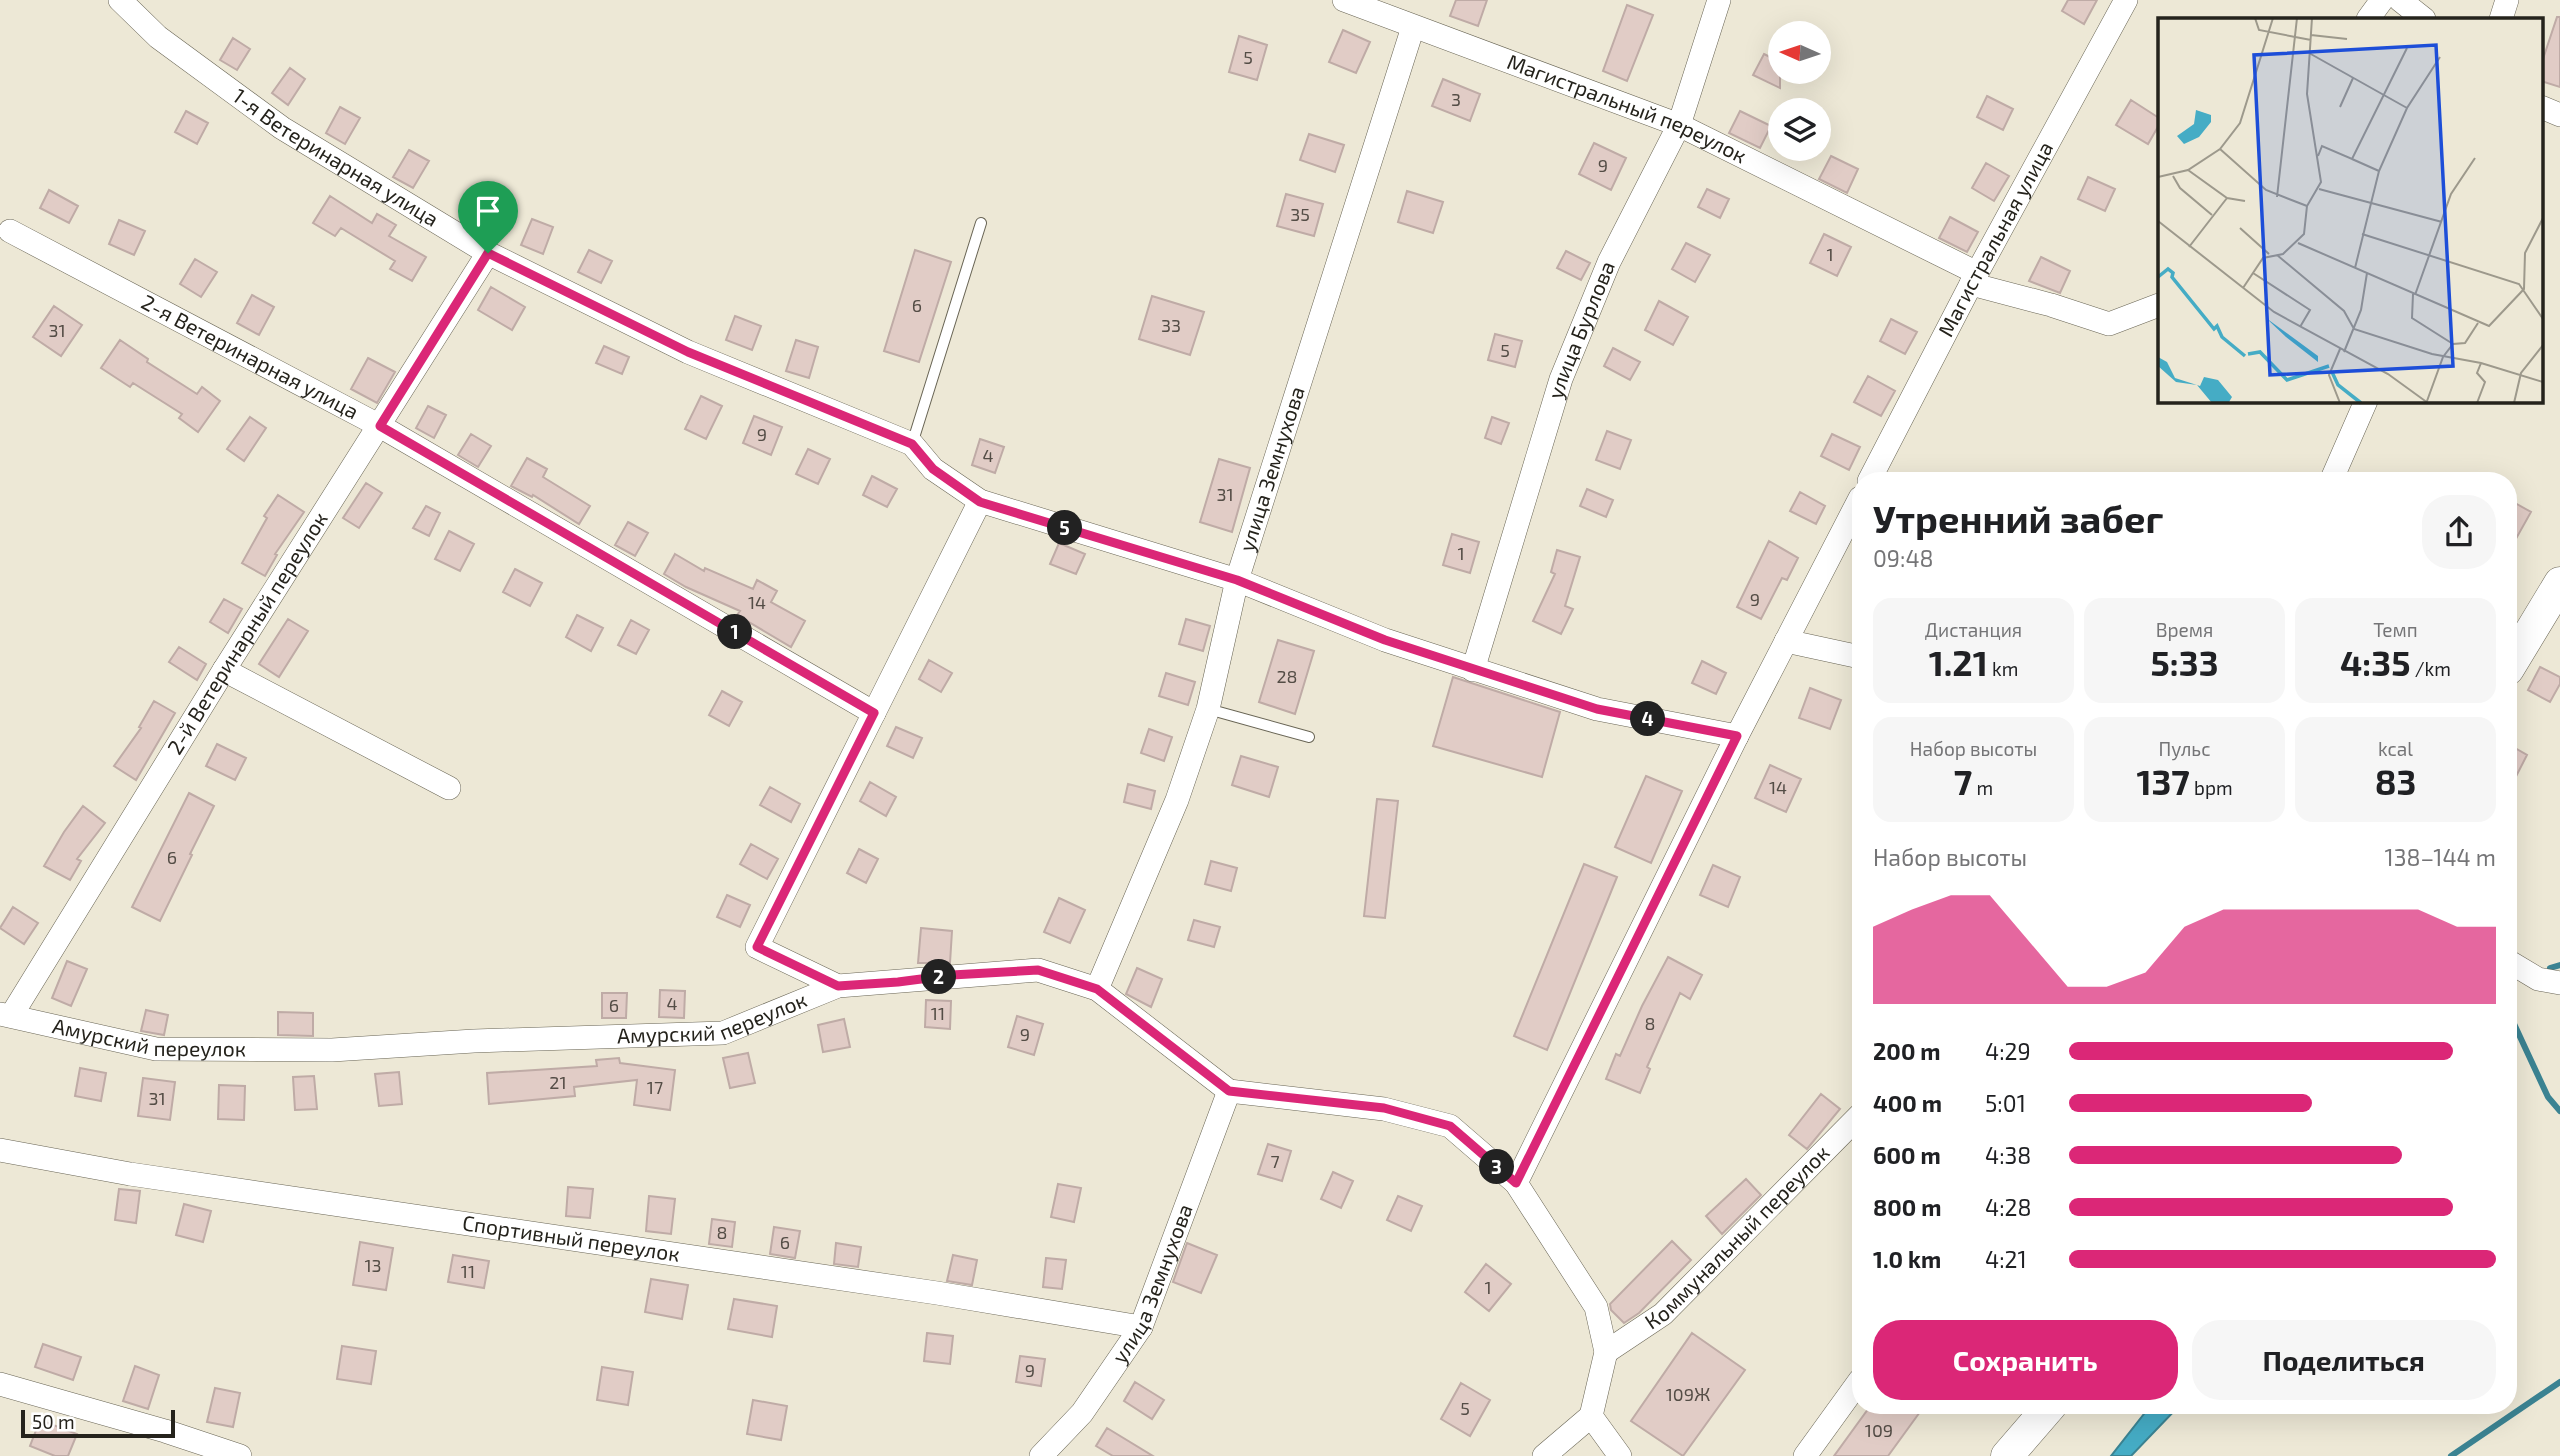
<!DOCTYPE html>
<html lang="ru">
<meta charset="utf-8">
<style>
body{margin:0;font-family:"Exo 2",sans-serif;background:#f6f6f6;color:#202124;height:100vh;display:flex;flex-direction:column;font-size:26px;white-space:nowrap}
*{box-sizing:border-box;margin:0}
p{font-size:23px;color:#757577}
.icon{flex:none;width:38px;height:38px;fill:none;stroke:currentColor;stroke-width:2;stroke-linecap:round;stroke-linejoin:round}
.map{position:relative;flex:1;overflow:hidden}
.drawer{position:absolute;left:1852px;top:472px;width:665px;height:942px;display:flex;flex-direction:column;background:#fff;border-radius:28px;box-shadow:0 7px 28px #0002}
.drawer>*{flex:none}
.needle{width:46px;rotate:273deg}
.tools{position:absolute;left:1768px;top:21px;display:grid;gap:14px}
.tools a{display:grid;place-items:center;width:63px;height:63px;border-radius:50%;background:#fff;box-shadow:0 7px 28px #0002;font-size:35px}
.scale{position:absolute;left:21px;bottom:18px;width:154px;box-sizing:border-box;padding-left:7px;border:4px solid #25231c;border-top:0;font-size:19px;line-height:24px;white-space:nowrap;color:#25231c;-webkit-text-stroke:5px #fff;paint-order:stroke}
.pin{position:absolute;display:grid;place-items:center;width:60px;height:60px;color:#fff;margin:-72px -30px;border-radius:50% 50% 50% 0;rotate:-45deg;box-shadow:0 0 7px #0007}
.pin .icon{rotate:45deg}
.km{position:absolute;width:35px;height:35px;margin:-18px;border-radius:50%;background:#222;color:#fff;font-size:19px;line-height:35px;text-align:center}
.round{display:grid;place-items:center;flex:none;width:74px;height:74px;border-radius:28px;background:#f6f6f6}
.summary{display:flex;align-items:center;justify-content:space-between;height:119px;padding:0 21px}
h1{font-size:38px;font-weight:700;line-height:52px}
.metrics{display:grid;grid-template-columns:repeat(3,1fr);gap:10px;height:119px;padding:7px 21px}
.metrics div{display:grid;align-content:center;border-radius:18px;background:#f6f6f6;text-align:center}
.metrics b{font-size:35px;font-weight:700}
.metrics small{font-size:19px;font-weight:400}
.metrics p{font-size:19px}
.chart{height:196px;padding:14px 21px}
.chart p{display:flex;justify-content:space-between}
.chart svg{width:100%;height:126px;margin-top:7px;fill:#db2777;opacity:.7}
.primary-button{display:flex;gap:14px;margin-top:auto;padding:14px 21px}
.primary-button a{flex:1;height:80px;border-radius:28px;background:#db2777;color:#fff;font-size:28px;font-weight:700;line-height:80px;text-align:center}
.primary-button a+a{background:#f6f6f6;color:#202124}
ul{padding:0 21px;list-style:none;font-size:23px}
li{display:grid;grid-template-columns:112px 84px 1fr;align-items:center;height:52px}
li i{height:18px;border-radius:9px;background:#db2777}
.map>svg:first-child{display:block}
.water{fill:#45acc5;stroke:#3b8392;stroke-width:2}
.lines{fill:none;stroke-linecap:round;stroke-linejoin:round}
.stream{stroke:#3b8392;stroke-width:6}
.building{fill:#e1ccc6;stroke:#bfaba6;stroke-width:2}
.lane-casing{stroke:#696555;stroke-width:12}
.street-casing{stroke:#696555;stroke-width:24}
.secondary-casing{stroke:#696555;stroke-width:33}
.lane{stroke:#fff;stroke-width:10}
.street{stroke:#fff;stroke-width:23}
.secondary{stroke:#fff;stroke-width:32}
.route-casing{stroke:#fff;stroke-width:14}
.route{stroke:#db2777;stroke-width:9}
.labels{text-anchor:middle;stroke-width:5;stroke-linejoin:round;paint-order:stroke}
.number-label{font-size:18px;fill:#544d46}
.street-label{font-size:21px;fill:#25231c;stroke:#fff}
.inset-river{fill:none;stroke:#45acc5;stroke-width:3.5}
.inset-road{fill:none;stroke:#9d998c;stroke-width:2}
.view{fill:#1d4ed8;fill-opacity:0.15;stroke:#1d4ed8;stroke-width:3.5}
.inset-edge{fill:none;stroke:#25231c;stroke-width:3.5}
</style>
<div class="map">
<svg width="2560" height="1456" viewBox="0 0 2560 1456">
<rect width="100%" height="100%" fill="#ede8d6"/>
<!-- water -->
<path class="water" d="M2151 1405H2180L2131 1456H2111Z"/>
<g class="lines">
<!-- stream -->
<path class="stream" d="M2550 968 2560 965
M2513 988 2509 1013 2548 1097 2560 1111
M2451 1456 2560 1382"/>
</g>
<!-- building -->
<path class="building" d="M1456 0H1487L1478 26 1450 16Z
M2068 0H2097L2084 24 2062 11Z
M1627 5 1653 15 1627 81 1603 71Z
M2557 17H2560V87L2541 81V65Z
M1343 30 1370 42 1356 73 1329 62Z
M1239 36 1267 45 1257 80 1229 72Z
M233 38 250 49 237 70 220 60Z
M1764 54 1780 62V88L1753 75Z
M290 68 305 79 288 105 272 93Z
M1443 79 1480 94 1470 121 1432 106Z
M1987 96 2013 109 2003 130 1977 117Z
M2131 100 2159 118V125L2148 144 2116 125Z
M340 107 360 118 345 144 326 133Z
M186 111 208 123 197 144 175 132Z
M1740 111 1771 126 1760 148 1729 133Z
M1309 134 1344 145 1335 172 1300 160Z
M1594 143 1626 158 1611 190 1579 174Z
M409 150 429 161 413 188 393 177Z
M1831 156 1858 169 1847 193 1819 179Z
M1986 163 2009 176 1994 201 1972 188Z
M2088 177 2115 189 2105 211 2078 199Z
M475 187 498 197 485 225 463 215Z
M1707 189 1729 199 1720 218 1698 207Z
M49 190 78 206 69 223 40 208Z
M1407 191 1443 202 1433 233 1398 222Z
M1286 194 1323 204 1314 236 1277 226Z
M330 196 372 223 377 214 396 225 389 236 426 257 412 281 390 269 395 261 341 228 335 236 313 223Z
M1950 217 1978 232 1967 252 1939 238Z
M532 219 553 227 543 254 521 245Z
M119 220 145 231 134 255 109 244Z
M1824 234 1851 247 1837 276 1810 263Z
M1686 243 1710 255 1695 282 1672 269Z
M589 250 612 261 601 283 578 272Z
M915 250 951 262 919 362 884 351Z
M1566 251 1590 263 1581 280 1557 268Z
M2041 257 2070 271 2060 293 2029 281Z
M195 259 217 272 201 297 180 284Z
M491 287 525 307 512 330 478 310Z
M252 295 274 307 259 335 237 323Z
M1152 296 1204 312 1190 355 1139 339Z
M1659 301 1688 317 1673 345 1645 330Z
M54 306 82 325 61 356 33 337Z
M735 316 761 326 752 350 726 340Z
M1891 319 1917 332 1905 354 1880 341Z
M1495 334 1522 341 1515 367 1488 360Z
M120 340 148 359 147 362 197 394 202 387 220 401 198 432 179 418 182 414 133 383 130 387 101 368Z
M796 340 818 347 809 378 786 371Z
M604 346 629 357 622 374 596 363Z
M1613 348 1640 362 1630 380 1604 366Z
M368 358 395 372 377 403 351 389Z
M1868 376 1895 391 1881 416 1854 402Z
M701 396 722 406 706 439 685 429Z
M428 406 446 415 434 438 416 428Z
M754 416 782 427 771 455 743 443Z
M250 417 266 428 244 461 227 449Z
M1492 417 1509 423 1501 444 1485 438Z
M1607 431 1631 440 1620 469 1596 460Z
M471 434 491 446 478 467 458 455Z
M1832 434 1860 447 1849 470 1821 456Z
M980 439 1004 447 995 473 972 465Z
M808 449 830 459 818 484 796 474Z
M527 458 547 469 543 477 590 506 579 524 533 495 532 497 511 486Z
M1219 459 1250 468 1232 532 1200 522Z
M872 476 897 489 887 507 863 495Z
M366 483 382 493 359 528 343 518Z
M1587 489 1613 500 1606 517 1580 506Z
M1800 492 1825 506 1816 524 1790 511Z
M278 495 304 512 275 554 277 555 265 576 242 563 267 518 264 516Z
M2508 499 2531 512 2508 553Z
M426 506 440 513 429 536 413 528Z
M628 522 648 533 635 556 615 545Z
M449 531 474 544 460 571 435 559Z
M1452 534 1479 542 1470 573 1443 565Z
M1769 541 1798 558 1787 580 1782 578 1761 619 1737 607Z
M1059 543 1085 554 1076 574 1050 564Z
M1557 550 1580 557 1565 606 1573 609 1561 634 1533 621 1555 574 1551 572Z
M675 554 704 571 705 568 753 589 757 580 777 591 771 602 805 621 791 647 737 615 740 611 686 587 664 574Z
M515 569 542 583 530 606 503 592Z
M224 599 242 609 228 633 210 622Z
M577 615 603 628 591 651 566 637Z
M288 619 308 631 279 677 259 664Z
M1186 619 1210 626 1203 651 1179 644Z
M631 620 649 630 636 654 618 645Z
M1278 640 1314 651 1295 714 1259 702Z
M179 647 206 664 197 680 169 662Z
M929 660 952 673 941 692 919 679Z
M1702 661 1726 673 1716 694 1692 683Z
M2540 667 2560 677V684L2550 702 2528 690Z
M1166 673 1195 682 1188 705 1159 696Z
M1453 677 1560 712 1542 777 1433 746Z
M1810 688 1841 700 1830 729 1799 718Z
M722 691 742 702 729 726 709 715Z
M154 701 175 713 136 780 114 766 141 728 139 727Z
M896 727 922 738 913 758 887 746Z
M1149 729 1172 737 1164 761 1141 753Z
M217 744 246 758 235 780 206 766Z
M2508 744 2527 755 2508 792Z
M1241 756 1278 767 1269 797 1232 785Z
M1770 765 1801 779 1786 812 1755 798Z
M1646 776 1682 791 1651 863 1615 847Z
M870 782 896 797 886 816 860 801Z
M1128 784 1155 791 1151 809 1124 802Z
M770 787 800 804 791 822 760 805Z
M189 793 214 806 190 854 192 855 160 921 132 907Z
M1377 799 1398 801 1385 918 1364 916Z
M83 806 105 823 77 859 81 861 70 880 44 866 64 832Z
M751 844 778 859 767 879 740 864Z
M859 849 878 859 866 883 847 873Z
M1211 861 1237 868 1231 891 1205 884Z
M1584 864 1617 877 1547 1050 1514 1036Z
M1713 865 1740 877 1728 907 1700 895Z
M727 895 750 905 740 927 717 917Z
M1059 898 1085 910 1070 943 1044 932Z
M13 907 38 923 24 944 0 928Z
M1194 920 1220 927 1214 947 1188 940Z
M921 928 952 931 950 963H918Z
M1668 957 1702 975 1690 999 1680 993 1647 1067 1650 1069 1640 1093 1606 1079 1616 1054 1620 1056 1642 1006Z
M67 961 87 969 71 1006 52 998Z
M1137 968 1162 979 1151 1007 1126 994Z
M660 990 685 991 684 1018 659 1017Z
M602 993H627L626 1018H602Z
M926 1000 951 1001 950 1029 925 1027Z
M146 1010 168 1015 164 1035 141 1031Z
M278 1012 313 1013V1036L278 1035Z
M1017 1016 1043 1024 1034 1055 1008 1047Z
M844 1019 850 1047 823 1052 818 1025Z
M748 1053 755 1083 730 1088 723 1058Z
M619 1058 620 1063 675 1070 670 1110 634 1105 637 1080 574 1087 575 1096 489 1104 487 1073 597 1066 596 1060Z
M80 1068 106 1073 101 1101 75 1096Z
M399 1072 402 1104 379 1106 375 1074Z
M314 1076 317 1109 295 1110 293 1077Z
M143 1078 175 1082 170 1120 138 1116Z
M219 1085 245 1086 244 1120 218 1119Z
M1821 1094 1840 1109 1807 1149 1789 1135Z
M1268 1144 1291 1151 1282 1181 1258 1174Z
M1333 1172 1353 1181 1341 1208 1321 1199Z
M1746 1179 1761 1195 1722 1234 1706 1216Z
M1058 1184 1081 1188 1074 1222 1051 1217Z
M568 1187 593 1189 590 1218 566 1216Z
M119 1189 140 1191 136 1223 115 1220Z
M649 1196 675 1199 671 1234 646 1231Z
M1398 1196 1422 1206 1411 1231 1387 1220Z
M184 1204 211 1211 203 1242 176 1235Z
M712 1219 735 1222 732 1247 709 1244Z
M774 1227 800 1231 795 1258 770 1254Z
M1672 1241 1691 1260 1639 1313 1624 1323 1611 1310 1610 1304Z
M360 1242 393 1248 386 1290 353 1285Z
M836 1243 861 1247 858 1267 834 1264Z
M1187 1243 1217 1255 1201 1293 1173 1282Z
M453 1255 489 1261 484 1288 448 1282Z
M953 1255 977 1260 972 1285 947 1281Z
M1046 1258 1066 1260 1062 1289 1043 1287Z
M1486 1264 1511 1284 1489 1311 1465 1292Z
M651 1279 688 1285 682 1319 645 1312Z
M734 1299 777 1306 772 1337 728 1329Z
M927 1333 953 1336 950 1364 924 1361Z
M1692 1333 1745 1370 1683 1456 1631 1421Z
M43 1344 81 1357 73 1380 35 1367Z
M342 1346 376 1351 371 1384 337 1379Z
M1020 1356 1045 1359 1041 1386 1016 1382Z
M135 1366 159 1375 148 1409 123 1401Z
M602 1367 633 1372 628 1405 597 1400Z
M1135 1382 1164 1400 1152 1419 1124 1401Z
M1461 1383 1490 1400 1470 1436 1441 1419Z
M215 1388 240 1393 233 1427 207 1422Z
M753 1400 787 1406 781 1440 747 1434Z
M1871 1405H1925L1888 1456H1834Z
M40 1420 77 1434 68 1456H55L30 1446Z
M1107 1428 1153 1456H1113L1096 1446Z"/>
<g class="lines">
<!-- lane casing -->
<g class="lane-casing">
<path id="lane" d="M912 444 981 223
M1208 709 1309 737"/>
</g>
<!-- street casing -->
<g class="street-casing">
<g id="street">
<path id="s1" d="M120 0 158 37 282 128 488 253 688 352 912 444 933 469 980 501 1237 580 1385 640 1597 709 1737 736"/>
<path id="s2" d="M1344 0 1679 125 1977 273"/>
<path d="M2400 0 2424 19"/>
<path d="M2368 19 2382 0"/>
<path d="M2501 19 2507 0"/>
<path d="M2541 107 2560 115"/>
<path id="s3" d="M10 231 380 426 874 713 757 947 838 986"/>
<path d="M1971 284 2051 305 2109 324 2159 305"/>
<path id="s4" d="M1869 481 1971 284 2126 0"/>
<path d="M2331 481 2366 401"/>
<path d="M1786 641 1860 657"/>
<path d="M224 670 449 788"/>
<path id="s5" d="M1473 670 1561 379 1609 262 1679 125 1719 0"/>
<path d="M874 713 980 501"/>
<path d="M2508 961 2538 979 2560 983"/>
<path id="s6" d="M1097 989 1177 800 1208 709 1237 580 1413 27"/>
<path id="s7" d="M0 1014 156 1049 332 1050 474 1041 723 1033 838 986 1038 970 1097 989 1229 1091 1384 1109 1450 1126 1516 1183 1596 1307 1606 1352 1591 1416 1620 1456"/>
<path id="s8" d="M11 1016 224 670 488 253"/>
<path id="s9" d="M0 1150 130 1174 937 1293 1141 1327"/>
<path d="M1516 1183 1737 736 1860 498"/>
<path id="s10" d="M1606 1352 1663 1314 1860 1115"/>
<path d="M0 1384 165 1431 240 1456"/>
<path id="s11" d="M1041 1456 1082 1413 1141 1327 1229 1091"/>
<path d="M1544 1456 1591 1416"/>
<path d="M1805 1456 1860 1380"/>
</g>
</g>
<!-- secondary casing -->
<g class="secondary-casing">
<path id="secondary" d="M2508 669 2560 583
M2007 1456 2051 1405"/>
</g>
<!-- lane -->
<use href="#lane" class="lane"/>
<!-- street -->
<use href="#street" class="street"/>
<!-- secondary -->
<use href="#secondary" class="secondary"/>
</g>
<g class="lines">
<!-- route casing -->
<g class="route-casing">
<path id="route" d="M488 253 688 352 912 444 933 469 980 502 1237 580 1385 640 1597 709 1737 736 1516 1183 1450 1126 1384 1108 1229 1091 1097 989 1038 970 952 975 898 982 838 986 757 947 874 713 380 426Z"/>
</g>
<!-- route -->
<use href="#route" class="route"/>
</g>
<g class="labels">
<!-- number labels -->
<g class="number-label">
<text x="1248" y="64">5</text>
<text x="1456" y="106">3</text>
<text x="1603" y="172">9</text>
<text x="1300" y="221">35</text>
<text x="1830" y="261">1</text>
<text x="917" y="312">6</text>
<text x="1171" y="332">33</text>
<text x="57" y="337">31</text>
<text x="1505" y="357">5</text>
<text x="762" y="441">9</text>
<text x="988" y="462">4</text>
<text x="1225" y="501">31</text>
<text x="1461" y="560">1</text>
<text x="1755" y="606">9</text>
<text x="757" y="609">14</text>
<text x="1287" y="683">28</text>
<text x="1778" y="794">14</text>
<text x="172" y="864">6</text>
<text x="672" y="1010">4</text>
<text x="614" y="1012">6</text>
<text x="938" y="1020">11</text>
<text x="1650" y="1030">8</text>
<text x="1025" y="1041">9</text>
<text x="558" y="1089">21</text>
<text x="655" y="1094">17</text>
<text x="157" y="1105">31</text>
<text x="1275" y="1168">7</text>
<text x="722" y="1239">8</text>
<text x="785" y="1249">6</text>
<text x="373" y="1272">13</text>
<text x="468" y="1278">11</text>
<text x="1488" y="1294">1</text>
<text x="1030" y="1377">9</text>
<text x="1688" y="1401">109Ж</text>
<text x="1465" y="1415">5</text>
<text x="1879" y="1437">109</text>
</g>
<!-- street labels -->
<g class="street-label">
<text dy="7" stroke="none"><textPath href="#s2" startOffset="303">Магистральный переулок</textPath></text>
<text dy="7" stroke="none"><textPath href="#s1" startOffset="268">1-я Ветеринарная улица</textPath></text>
<text dy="7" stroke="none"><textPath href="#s4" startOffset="273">Магистральная улица</textPath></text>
<text dy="7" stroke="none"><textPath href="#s5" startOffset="357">улица Бурлова</textPath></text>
<text dy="7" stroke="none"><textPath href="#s3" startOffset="271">2-я Ветеринарная улица</textPath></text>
<text dy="7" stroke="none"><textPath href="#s6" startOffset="550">улица Земнухова</textPath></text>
<text dy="7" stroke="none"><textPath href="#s8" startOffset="450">2-й Ветеринарный переулок</textPath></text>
<text dy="7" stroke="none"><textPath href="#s7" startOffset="719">Амурский переулок</textPath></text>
<text dy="7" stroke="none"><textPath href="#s7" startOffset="152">Амурский переулок</textPath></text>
<text dy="7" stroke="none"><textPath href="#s10" startOffset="175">Коммунальный переулок</textPath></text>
<text dy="7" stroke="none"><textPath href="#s9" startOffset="578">Спортивный переулок</textPath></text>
<text dy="7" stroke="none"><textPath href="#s11" startOffset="208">улица Земнухова</textPath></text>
</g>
</g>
<!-- overview -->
<g transform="translate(2158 18)">
<rect width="385" height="385" fill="#ede8d6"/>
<path d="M38 92 53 97V104L41 119 26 126 19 118 36 106ZM108 300 160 338V344L128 319ZM0 339 9 344 17 360 42 368 46 359 60 362 74 379 71 384 54 385 39 367 18 364 0 348Z" fill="#45acc5"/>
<path class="inset-river" d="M0 259 10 251 15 255 14 259 56 311 59 308 64 319 87 338M90 336 102 334 129 362 171 348M174 354 180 367 203 385"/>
<path class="inset-road" d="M97 0 101 12 153 22M153 17 189 21M151 35 249 90M182 89 195 60M62 131 108 172 149 188M160 138 164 128 194 141 249 30M194 141 221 153M30 152 69 180 87 183M15 158 22 170 54 197M0 159 30 152 62 131 82 105 115 0M161 171 284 204M119 179 139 0M0 203 116 294 230 356 270 385M82 210 111 236M204 216 361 266 385 301M140 225 331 308 366 271 367 235 385 200M31 229 69 180M119 237 186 293 196 311 274 336 323 345 385 364M197 250 221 153 249 90 282 39M95 255 152 292 142 309M85 270 105 240 125 236 146 216 149 188 163 164 149 76 154 0M255 276 254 300 295 326M257 277 293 176 317 140M182 331 171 357 182 385M186 334 203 292 209 255M269 383 285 339 295 326 307 325 320 305M319 385 327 364 319 355 323 345M356 385 363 355 385 327"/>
<path class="view" d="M278 27 295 348 112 357 96 37Z"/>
<rect width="385" height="385" class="inset-edge"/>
</g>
</svg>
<div class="tools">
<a><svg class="needle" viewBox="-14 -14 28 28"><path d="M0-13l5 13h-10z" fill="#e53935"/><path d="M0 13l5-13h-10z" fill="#757577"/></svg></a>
<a><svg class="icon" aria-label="layers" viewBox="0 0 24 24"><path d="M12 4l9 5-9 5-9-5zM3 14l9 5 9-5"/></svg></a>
</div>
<div class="scale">50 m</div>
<div class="pin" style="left:488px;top:253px;background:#1e9e55"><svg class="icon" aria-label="arrive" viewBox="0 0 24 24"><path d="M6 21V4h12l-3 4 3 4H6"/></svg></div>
<b class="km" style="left:735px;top:632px">1</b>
<b class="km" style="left:939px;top:977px">2</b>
<b class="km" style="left:1497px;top:1167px">3</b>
<b class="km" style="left:1648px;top:719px">4</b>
<b class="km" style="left:1065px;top:528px">5</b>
<section class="drawer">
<div class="summary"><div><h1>Утренний забег</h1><p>09:48</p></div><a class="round"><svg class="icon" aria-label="share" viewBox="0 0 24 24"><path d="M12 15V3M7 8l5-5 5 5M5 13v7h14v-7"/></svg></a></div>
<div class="metrics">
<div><p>Дистанция</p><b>1.21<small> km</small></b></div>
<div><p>Время</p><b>5:33</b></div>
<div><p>Темп</p><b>4:35<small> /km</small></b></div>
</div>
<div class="metrics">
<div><p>Набор высоты</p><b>7<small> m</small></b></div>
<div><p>Пульс</p><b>137<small> bpm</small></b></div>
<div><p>kcal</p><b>83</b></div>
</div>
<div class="chart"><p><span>Набор высоты</span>138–144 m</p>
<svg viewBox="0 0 160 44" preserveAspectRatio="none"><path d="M0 44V17L10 11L20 6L30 6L40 22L50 38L60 38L70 33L80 17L90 11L100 11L110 11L120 11L130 11L140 11L150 17L160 17V44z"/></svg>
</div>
<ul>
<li><b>200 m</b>4:29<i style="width:90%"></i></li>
<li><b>400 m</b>5:01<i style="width:57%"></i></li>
<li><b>600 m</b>4:38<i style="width:78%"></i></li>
<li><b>800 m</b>4:28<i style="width:90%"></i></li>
<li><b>1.0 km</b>4:21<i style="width:100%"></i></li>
</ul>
<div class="primary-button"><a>Сохранить</a><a>Поделиться</a></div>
</section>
</div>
